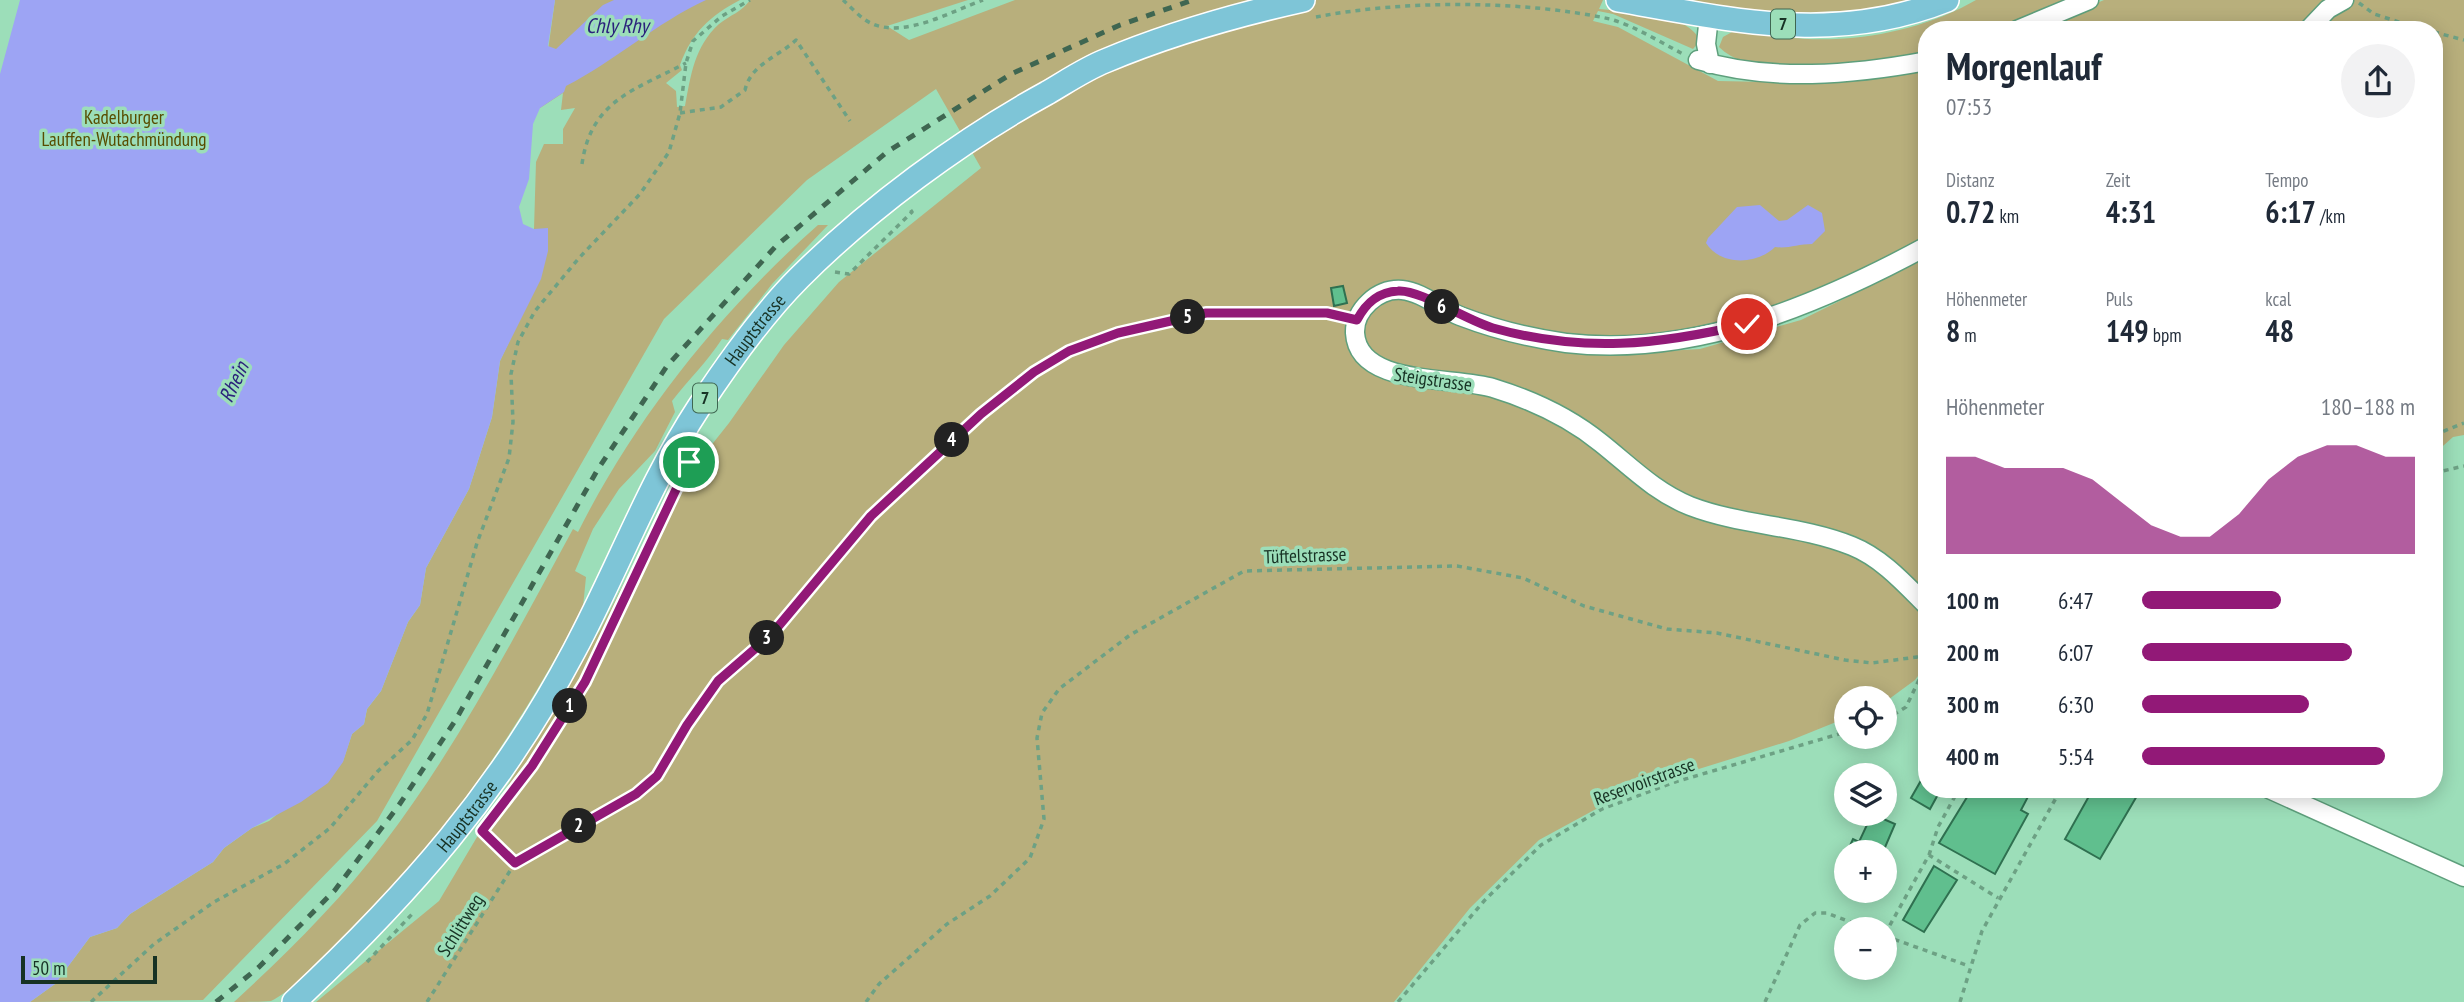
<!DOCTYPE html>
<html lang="de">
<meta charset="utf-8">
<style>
body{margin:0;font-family:"PT Sans Narrow",sans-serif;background:#f2f2f3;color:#1f2937;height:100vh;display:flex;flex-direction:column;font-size:26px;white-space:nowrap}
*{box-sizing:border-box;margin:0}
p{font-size:23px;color:#747a83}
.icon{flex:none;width:38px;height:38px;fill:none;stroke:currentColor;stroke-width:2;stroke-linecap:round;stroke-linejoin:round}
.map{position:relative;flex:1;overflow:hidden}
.drawer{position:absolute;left:1918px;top:21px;width:525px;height:777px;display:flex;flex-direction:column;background:#fff;border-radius:28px;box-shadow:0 4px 18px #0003}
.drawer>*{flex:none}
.buttons{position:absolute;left:1834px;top:686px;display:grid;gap:14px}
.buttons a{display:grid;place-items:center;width:63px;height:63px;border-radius:50%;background:#fff;box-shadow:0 4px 18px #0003;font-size:35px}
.scale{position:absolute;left:21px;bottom:18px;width:136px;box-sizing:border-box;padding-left:7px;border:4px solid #173224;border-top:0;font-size:19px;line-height:24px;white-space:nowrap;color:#173224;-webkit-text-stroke:5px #9cdeb9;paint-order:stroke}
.pin{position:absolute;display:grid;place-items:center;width:60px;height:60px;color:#fff;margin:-30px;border:4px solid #fff;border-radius:50%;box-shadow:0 2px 7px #0007}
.km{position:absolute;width:35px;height:35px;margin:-18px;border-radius:50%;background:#222;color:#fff;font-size:19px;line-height:35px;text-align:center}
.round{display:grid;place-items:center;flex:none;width:74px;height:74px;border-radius:37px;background:#f2f2f3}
.summary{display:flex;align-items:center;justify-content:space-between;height:119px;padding:0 28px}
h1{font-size:38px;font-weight:800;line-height:52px}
.figures{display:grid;grid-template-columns:repeat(3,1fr);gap:10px;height:119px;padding:7px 28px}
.figures div{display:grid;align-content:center}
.figures b{font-size:30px;font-weight:800}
.figures small{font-size:19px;font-weight:400}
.figures p{font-size:19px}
.chart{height:196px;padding:14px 28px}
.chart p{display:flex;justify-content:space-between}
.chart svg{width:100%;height:126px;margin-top:7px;fill:#921977;opacity:.7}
ul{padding:0 28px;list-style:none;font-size:23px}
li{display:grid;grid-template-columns:112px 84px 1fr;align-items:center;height:52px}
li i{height:18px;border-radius:9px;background:#921977}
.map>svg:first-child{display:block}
.green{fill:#b8af7c}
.water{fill:#9da4f4}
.building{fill:#60bf8e;stroke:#2f7050;stroke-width:2}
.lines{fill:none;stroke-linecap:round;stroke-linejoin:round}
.minor-casing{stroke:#5e9f7c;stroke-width:21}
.major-casing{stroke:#fff;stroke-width:26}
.path{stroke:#6da184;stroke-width:3.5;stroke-dasharray:5 5;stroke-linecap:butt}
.minor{stroke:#fff;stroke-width:18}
.major{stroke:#7ec5d7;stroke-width:23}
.rail{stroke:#3f6651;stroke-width:5;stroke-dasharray:9 9;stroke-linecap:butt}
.route-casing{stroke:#fff;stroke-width:14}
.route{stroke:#921977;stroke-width:9}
.labels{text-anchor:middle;stroke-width:7;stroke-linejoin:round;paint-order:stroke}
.shield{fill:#9cdeb9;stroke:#3f6651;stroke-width:2}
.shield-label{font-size:18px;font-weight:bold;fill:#173224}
.park-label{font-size:19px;fill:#584d00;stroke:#9cdeb9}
.street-label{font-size:19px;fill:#173224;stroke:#9cdeb9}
.water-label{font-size:21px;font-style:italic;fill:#2b227c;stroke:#9cdeb9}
</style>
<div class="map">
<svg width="2464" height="1002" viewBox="0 0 2464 1002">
<rect width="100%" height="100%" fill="#9cdeb9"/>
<!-- green -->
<path class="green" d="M555 0H740C710 16 692 32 680 65L682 70 666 83 676 91 677 107 685 106C691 75 694 47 719 24 730 15 742 12 750 0H968L887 26 909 40 1015 0H1603L1599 9C1626 12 1689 12 1700 41L1693 49 1613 14 1598 11 1593 21 1618 27 1718 81 1827 83 1887 77 1927 68V241L1793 305 1704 331 1596 341 1600 355 1700 349 1801 320 1927 258V580L1920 588 1927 593V664L1915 680 1885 702V698H1846V718L1789 741 1631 790 1539 840 1470 908 1394 1002H316L439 901 600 630 663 506 729 423 784 345 839 282 981 168 936 89 807 180 664 319 377 821 203 1000 30 1002 55 984 90 937 117 928 130 914 213 862 224 848 252 828 269 821 343 761 352 734 364 724 367 709 381 691 408 622 420 605 426 568 469 489 492 417 500 361 515 329 534 229 536 162 544 144H563V129L575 108 561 110 563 93 540 108Z
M1691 0H1919C1842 17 1768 16 1691 0Z
M1976 0H2072L1996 30H1927V53C1875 61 1759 87 1719 47L1723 37 1732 32C1766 34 1802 41 1836 39 1883 37 1935 24 1976 0Z
M2104 0H2332L2302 30H2034Z
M2346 0H2464V435L2453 437 2434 454V30H2323Z
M818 225H828L772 284 728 340 722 339C707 362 689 379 672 401L675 412 655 451 619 489 593 529 575 571 586 577 583 607 576 621C509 745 429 861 324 956 309 970 290 992 271 1001 262 1002 244 1002 234 1002 287 953 340 901 384 843 458 746 515 636 573 529L578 532C637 415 720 312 818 225Z"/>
<!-- water -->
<path class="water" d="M20 0H555L548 46 556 49 603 5 614 0H706C656 23 615 61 566 86L564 92 540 108 533 124 529 179 519 207 523 224 534 229 548 228V251L541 279 500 361 492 417 469 489 426 568 420 605 408 622 381 691 367 709 364 724 352 734 343 762 328 783 301 802 252 828 224 848 213 862 130 914 117 928 90 937 55 984 30 1002H0V74Z
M1760 205 1779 221 1787 220 1808 205 1822 213 1825 231 1812 244C1798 244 1788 249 1775 247 1757 265 1720 266 1706 243L1708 238 1737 207Z"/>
<!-- building -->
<path class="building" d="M1343 286 1347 303 1334 306 1331 288Z
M1927 770V789H1941L1930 809 1911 798Z
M1972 789H1985L1994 794 1997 789H2032L2021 810 2028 814 1995 874 1939 843Z
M2093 789H2141L2100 859 2065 839Z
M1872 814 1895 824 1883 852H1847L1853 839 1859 842Z
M1934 866 1957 880 1924 932 1903 920Z"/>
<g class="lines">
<!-- minor casing -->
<g class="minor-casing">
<path id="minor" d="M1709 16 1706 44 1710 64
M2017 30 2089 0
M2308 30 2328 9 2344 0
M1698 60C1771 82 1852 75 1927 61
M1927 246C1818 305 1693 358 1566 343 1530 338 1494 329 1460 316 1441 309 1422 292 1402 290 1378 288 1354 310 1355 333 1358 387 1454 376 1493 388 1532 400 1569 417 1601 443 1630 466 1655 492 1690 506 1742 526 1800 525 1852 546 1882 558 1905 584 1927 606
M2269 789 2464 877"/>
</g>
<!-- major casing -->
<g class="major-casing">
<g id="major">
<path d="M1618 0C1733 20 1834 45 1947 0"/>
<path id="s1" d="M294 1002C409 894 500 791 574 651 617 571 649 483 699 407 728 363 761 316 799 278 868 209 961 140 1047 93 1066 82 1085 69 1105 61 1169 34 1236 15 1303 0"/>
</g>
</g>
<!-- path -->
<path class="path" d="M843 0C852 8 862 20 873 24 906 38 952 11 983 0
M2359 3 2374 14 2424 30
M1316 17C1404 0 1522 0 1610 19 1635 26 1660 42 1683 54
M2434 32 2464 40
M680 113 721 107 745 90C751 64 778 57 796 40L850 121
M582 164C591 100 635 90 686 63
M835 272 849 274 912 212 910 209
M2434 435 2464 423
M2434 473 2464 466
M1885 720 1906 707 1927 663
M512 792 585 682 611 628
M482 831 515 863
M1929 855 1938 827 1959 789
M1885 934 1929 855 1998 898
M1885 936 1969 966
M367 962 414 912
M91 1002 154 944 214 902 284 864 330 828 378 771 412 740 427 714 477 543 509 458 513 422 511 374 518 342 535 311 579 258 640 194 669 152 680 113 686 63 693 41 722 16 750 0
M427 1002 515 863 636 794 657 776 687 725 718 681 771 635 871 516 981 414 1034 372 1069 351 1118 333 1206 313 1266 312 1340 316
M866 1002 879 984 947 924 990 896 1030 858 1044 819 1037 738 1042 713 1059 689 1130 635 1244 571 1457 566 1523 578 1584 606 1667 629 1717 633 1845 660 1872 663 1917 657 1927 660
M1398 1002 1484 901 1541 845 1602 809 1675 782 1846 732
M1765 1002 1800 925 1815 913H1827L1868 929
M1960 1002 1982 931 2061 789"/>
<!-- minor -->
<use href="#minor" class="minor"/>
<!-- major -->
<use href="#major" class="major"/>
<!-- rail -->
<path class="rail" d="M216 1002 259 967 335 890 399 805 455 721 598 469 667 366 776 246 887 152 1011 74 1120 25 1193 0"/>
</g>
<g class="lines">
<!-- route casing -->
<g class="route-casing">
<path id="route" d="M689 462 585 682 532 766 482 831 515 863 636 794 657 776 687 725 718 681 771 635 871 516 981 414 1034 372 1069 351 1118 333 1206 313H1327L1357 320C1366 303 1378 292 1398 291 1419 289 1468 321 1493 328 1582 353 1659 345 1747 324"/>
</g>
<!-- route -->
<use href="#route" class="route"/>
</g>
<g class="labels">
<!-- shield labels -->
<g class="shield">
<rect x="1771" y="9.5" width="24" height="29" rx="5"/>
<rect x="693" y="383.5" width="24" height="29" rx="5"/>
</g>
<g class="shield-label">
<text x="1783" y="30">7</text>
<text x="705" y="404">7</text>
</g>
<!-- park labels -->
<g class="park-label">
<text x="124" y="124">Kadelburger<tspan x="124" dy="22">Lauffen-Wutachmündung</tspan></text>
</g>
<!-- street labels -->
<g class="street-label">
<text dy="7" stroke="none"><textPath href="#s1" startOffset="821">Hauptstrasse</textPath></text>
<text transform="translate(1433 379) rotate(8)" y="7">Steigstrasse</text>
<text transform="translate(1305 555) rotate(-2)" y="7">Tüftelstrasse</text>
<text transform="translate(1644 781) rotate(-20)" y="7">Reservoirstrasse</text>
<text dy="7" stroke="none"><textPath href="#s1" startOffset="254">Hauptstrasse</textPath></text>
<text transform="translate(460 925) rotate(-58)" y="7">Schlittweg</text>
</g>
<!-- water labels -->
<g class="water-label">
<text x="617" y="33">Chly Rhy</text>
<text transform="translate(234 382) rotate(-65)" y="7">Rhein</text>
</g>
</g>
</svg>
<div class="buttons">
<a><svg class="icon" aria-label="locate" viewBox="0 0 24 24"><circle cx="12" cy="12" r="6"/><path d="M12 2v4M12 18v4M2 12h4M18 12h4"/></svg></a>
<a><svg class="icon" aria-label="layers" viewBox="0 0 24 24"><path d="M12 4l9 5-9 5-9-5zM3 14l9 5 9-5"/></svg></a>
<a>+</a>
<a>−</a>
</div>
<div class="scale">50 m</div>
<div class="pin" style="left:689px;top:462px;background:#1e9e55"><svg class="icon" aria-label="arrive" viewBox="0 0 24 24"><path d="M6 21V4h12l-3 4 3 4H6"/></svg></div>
<div class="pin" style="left:1747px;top:324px;background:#d93025"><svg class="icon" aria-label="check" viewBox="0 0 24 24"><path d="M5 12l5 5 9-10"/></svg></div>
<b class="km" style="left:570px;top:706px">1</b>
<b class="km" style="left:579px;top:826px">2</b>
<b class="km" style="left:767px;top:638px">3</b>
<b class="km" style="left:952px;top:440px">4</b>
<b class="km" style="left:1188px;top:317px">5</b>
<b class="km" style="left:1442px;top:307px">6</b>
<section class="drawer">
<div class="summary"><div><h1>Morgenlauf</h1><p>07:53</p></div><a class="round"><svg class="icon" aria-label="share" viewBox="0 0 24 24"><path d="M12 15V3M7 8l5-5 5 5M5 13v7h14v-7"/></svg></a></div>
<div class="figures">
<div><p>Distanz</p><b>0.72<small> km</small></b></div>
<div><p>Zeit</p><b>4:31</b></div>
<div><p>Tempo</p><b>6:17<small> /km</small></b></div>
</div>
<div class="figures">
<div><p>Höhenmeter</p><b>8<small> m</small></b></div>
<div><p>Puls</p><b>149<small> bpm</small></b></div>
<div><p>kcal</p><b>48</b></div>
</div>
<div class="chart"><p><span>Höhenmeter</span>180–188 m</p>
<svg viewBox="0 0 160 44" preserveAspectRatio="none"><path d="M0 44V10L10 10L20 14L30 14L40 14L50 18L60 26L70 34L80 38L90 38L100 30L110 18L120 10L130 6L140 6L150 10L160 10V44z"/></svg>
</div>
<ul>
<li><b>100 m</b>6:47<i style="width:51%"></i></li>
<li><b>200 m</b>6:07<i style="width:77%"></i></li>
<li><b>300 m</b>6:30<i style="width:61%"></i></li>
<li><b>400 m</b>5:54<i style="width:89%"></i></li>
</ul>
</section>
</div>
